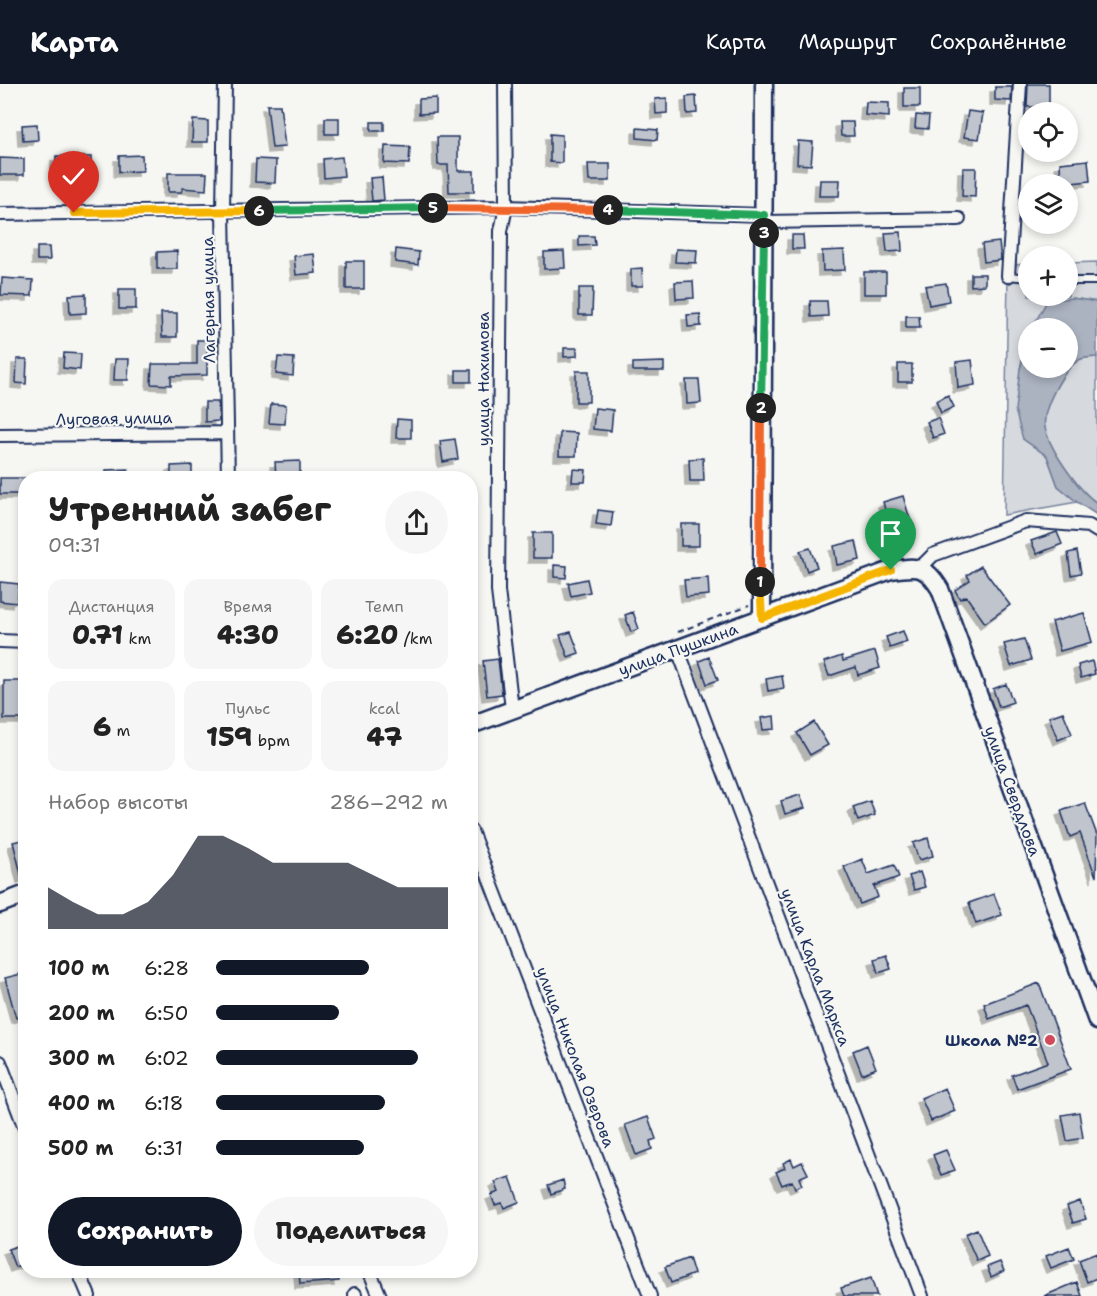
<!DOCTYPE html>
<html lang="ru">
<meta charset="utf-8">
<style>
body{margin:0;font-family:"Shantell Sans",sans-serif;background:#f6f6f6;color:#222;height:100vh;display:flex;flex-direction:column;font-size:22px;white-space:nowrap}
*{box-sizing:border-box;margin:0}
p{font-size:20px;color:#767676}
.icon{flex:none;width:33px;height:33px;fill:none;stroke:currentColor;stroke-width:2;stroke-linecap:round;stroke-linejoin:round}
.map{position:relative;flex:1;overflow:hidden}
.details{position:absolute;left:18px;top:387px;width:460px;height:807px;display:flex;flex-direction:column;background:#fff;border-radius:24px;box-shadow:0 3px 9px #0003}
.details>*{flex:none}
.fabs{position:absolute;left:1018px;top:18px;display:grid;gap:12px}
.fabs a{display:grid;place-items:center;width:60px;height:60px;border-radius:50%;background:#fff;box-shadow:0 3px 9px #0003;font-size:30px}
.pin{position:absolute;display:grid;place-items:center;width:51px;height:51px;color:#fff;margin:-62px -26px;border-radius:50% 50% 50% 0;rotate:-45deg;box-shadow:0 0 6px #0007}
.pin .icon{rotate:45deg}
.km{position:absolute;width:30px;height:30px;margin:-15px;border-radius:50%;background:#222;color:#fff;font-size:16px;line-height:30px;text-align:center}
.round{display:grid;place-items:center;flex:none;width:63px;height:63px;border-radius:32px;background:#f6f6f6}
.headline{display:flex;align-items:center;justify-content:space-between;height:102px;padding:0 30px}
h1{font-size:33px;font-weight:800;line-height:45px}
.metrics{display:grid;grid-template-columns:repeat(3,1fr);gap:9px;height:102px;padding:6px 30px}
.metrics div{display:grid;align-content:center;border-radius:15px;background:#f6f6f6;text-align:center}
.metrics b{font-size:26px;font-weight:800}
.metrics small{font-size:16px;font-weight:400}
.metrics p{font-size:16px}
.chart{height:168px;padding:12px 30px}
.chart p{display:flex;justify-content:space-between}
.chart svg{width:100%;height:108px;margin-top:6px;fill:#111827;opacity:.7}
.cta{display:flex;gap:12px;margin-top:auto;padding:12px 30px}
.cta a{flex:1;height:69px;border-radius:36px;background:#111827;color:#fff;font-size:24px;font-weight:800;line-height:69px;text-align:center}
.cta a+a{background:#f6f6f6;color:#222}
ul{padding:0 30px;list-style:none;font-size:20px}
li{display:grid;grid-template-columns:96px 72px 1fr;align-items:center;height:45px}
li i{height:15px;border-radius:8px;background:#111827}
header{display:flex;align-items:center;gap:36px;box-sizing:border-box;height:84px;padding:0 30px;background:#111827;color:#fff}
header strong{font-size:28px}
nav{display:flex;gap:33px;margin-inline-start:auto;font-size:21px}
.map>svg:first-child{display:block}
.green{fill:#d6d9dd;stroke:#78849e;stroke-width:1.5}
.water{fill:#abb2c0;stroke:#717e99;stroke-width:1.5}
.building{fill:#c0c4cd;stroke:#1b2f5e;stroke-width:1.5;filter:url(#shadow)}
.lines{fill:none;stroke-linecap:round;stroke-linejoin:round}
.lane-casing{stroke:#1b2f5e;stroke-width:10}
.street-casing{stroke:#1b2f5e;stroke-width:16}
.secondary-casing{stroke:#1b2f5e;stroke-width:21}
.path{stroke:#1b2f5e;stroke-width:2;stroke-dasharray:6 4.5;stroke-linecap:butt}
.lane{stroke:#f6f6f2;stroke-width:6}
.street{stroke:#f6f6f2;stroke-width:12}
.secondary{stroke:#f6f6f2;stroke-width:16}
.split-1-casing{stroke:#fff;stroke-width:12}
.split-2-casing{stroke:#fff;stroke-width:12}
.split-3-casing{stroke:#fff;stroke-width:12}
.split-4-casing{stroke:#fff;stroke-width:12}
.split-5-casing{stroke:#fff;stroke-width:12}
.split-6-casing{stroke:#fff;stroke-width:12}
.split-7-casing{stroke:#fff;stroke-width:12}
.split-1{stroke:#f5b400;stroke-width:8}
.split-2{stroke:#f0652b;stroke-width:8}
.split-3{stroke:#22a559;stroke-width:8}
.split-4{stroke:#22a559;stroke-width:8}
.split-5{stroke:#f0652b;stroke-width:8}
.split-6{stroke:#22a559;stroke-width:8}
.split-7{stroke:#f5b400;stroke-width:8}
.poi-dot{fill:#d1495b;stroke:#f6f6f2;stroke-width:2}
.labels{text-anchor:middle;stroke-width:4.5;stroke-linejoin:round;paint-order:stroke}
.street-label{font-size:16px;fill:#1b2f5e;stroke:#f6f6f2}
.poi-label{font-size:16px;font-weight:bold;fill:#1b2f5e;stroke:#f6f6f2;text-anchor:end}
</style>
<header>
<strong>Карта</strong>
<nav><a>Карта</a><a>Маршрут</a><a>Сохранённые</a></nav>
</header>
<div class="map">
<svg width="1097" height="1212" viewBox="0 0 1097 1212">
<defs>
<filter id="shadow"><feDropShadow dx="-5" dy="5" stdDeviation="0" flood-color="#0004"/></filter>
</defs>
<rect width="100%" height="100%" fill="#f6f6f2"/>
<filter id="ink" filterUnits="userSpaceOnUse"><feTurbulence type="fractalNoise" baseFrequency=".0167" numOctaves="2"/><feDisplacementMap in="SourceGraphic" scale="12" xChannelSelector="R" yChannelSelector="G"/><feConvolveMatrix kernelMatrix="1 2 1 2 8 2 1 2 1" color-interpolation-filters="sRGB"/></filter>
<g filter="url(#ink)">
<!-- green -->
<path class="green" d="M1097 178V218L1072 214 1033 240 1029 244 1020 285 1023 355 1047 372 1058 402 1077 418 1004 431 1008 192 1011 181 1029 180V212H1068V179Z
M1097 273V419C1079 407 1050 366 1045 344 1041 326 1063 285 1079 276 1083 273 1092 274 1097 273Z"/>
<!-- water -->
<path class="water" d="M1072 214 1097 218V273C1092 274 1083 273 1079 276 1063 285 1041 326 1045 344 1050 366 1079 407 1097 419V431L1077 418 1058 402 1047 372 1023 355 1015 326 1020 285 1029 254V284H1068V244H1032L1047 217Z"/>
<!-- building -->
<path class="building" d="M1028 0H1049V23H1027Z
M995 3H1012L1011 17 995 16Z
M904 4H920V23H904Z
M696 12 697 29 687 30 686 13Z
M436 14V29L419 30V15Z
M667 14V29L656 30 655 15Z
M866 18 889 19V33L865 31Z
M267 21H280L285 63 272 64Z
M968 27 983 29 979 55 964 53Z
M916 31 929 32 928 45 915 44Z
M325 34H339V50H325Z
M193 36 208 37V58H192Z
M371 38H384V47H371Z
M840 38H853L854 52H841Z
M37 40 38 56 23 57 22 41Z
M637 44 658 46 657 56 637 54Z
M550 50 562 51V79L550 78Z
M437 53H458V87H474V108H449L448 81H438Z
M798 57 813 58 811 81 797 80Z
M385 62 410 63 409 80 384 79Z
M142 71 143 87 119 88V72Z
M56 72 91 73V91L55 90Z
M342 73 344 92 324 94 323 75Z
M0 74 24 75V91H0Z
M256 75 276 76 275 99 255 98Z
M1088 76 1090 97 1061 100 1060 79Z
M588 80H610V97H589Z
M963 84H976L975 113 962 112Z
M168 89H207L206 106 182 104V108H168Z
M382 93 384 116 372 117 370 94Z
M820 96H840L839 112H819Z
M901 148 902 167 887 168 885 149Z
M792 151H803L804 165H792Z
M579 152H594L595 161 579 162Z
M999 158 1001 176 984 178 982 160Z
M37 163H49L50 176H37Z
M396 165 419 168 418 181 395 178Z
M676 165 697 166 696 179 675 178Z
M844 166 845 186 823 187 822 167Z
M177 167V185H157V168Z
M564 167 565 184 544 185V168Z
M314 170 316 189 296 191 294 172Z
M346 177H364V205H346Z
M642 184 643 202H631V185Z
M864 188H886V210H864Z
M971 190H985V201L971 202Z
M2 194 33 196 32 212 1 211Z
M693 197 694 214 676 215 675 198Z
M946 199 949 217 929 221 925 202Z
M579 204H593L592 231H579Z
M119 205H136V225H119Z
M86 210V229L70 230 69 211Z
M810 217H827L828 232 811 233Z
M161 229H177V253H162Z
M700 230 701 242 688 243 687 231Z
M906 232H919L920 244H906Z
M197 256H217L216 269 207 268V291L171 292V301L151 300 152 280H197Z
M564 264H577V272L564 273Z
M64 269 81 270 80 286 63 284Z
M278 273 294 274 293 292 276 290Z
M17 275H27L26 300 16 299Z
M115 275H129L128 296H114Z
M972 276 975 301 958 304 956 278Z
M664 278V287H633V279Z
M898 280H912V298H898Z
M456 286H471V298H456Z
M576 287H589V318H576Z
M686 296H699L701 319 687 320Z
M948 311 954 323 941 329 936 317Z
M205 318H218L219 337 205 338Z
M271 320 286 321 285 340 269 339Z
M595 324 613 326 611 347 593 345Z
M938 334 944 350 933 354 927 338Z
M397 335 411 336V354H396Z
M560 348 577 349 576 372H559Z
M455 355 458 375 443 378 440 357Z
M703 374 704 397H690L689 375Z
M300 377V394H276L275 378Z
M192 381V392H171V382Z
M128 385 129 394H106V386Z
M573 385 586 386 585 398H572Z
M0 394H26V410H0Z
M903 412 910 435 889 441 883 418Z
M598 426 613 428 611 442 596 440Z
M681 440H699V462H681Z
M1057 448 1062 460 1037 470 1031 457Z
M533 449H552V474H533Z
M856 457 860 476 837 481 834 462Z
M810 464 817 483 807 487 800 467Z
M1077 467 1081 489 1071 491 1068 469Z
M554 481 567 482 566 494 554 493Z
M981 482 1010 521 985 539 966 512 960 515 955 506 970 496 967 491Z
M708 494 709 511 686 513 684 496Z
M587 495 590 508 571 512 568 499Z
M0 498 19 500 17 519 0 517Z
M633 528 639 545 631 548 625 531Z
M1084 529 1092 558 1060 567 1052 538Z
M903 547 907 558 890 564 886 553Z
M571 548 579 569 568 573 560 551Z
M1024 555 1031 576 1011 582 1004 560Z
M875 567 880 584 858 591 856 583 829 592 824 578 842 572 843 577Z
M709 573 718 596 707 600 699 577Z
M498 575 502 610 487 612 483 577Z
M1092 577 1095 590 1081 594 1078 581Z
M782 592 784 604 768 607 766 595Z
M4 597H26V635H4Z
M1006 600 1013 618 999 623 993 605Z
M1063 628 1072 650 1058 656 1049 633Z
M774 632 775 645 763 646 761 634Z
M814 638 828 661 810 671 797 649Z
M800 711 805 724 785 730 781 717Z
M870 717 875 731 858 737 853 723Z
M1085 719 1097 751 1096 793 1080 749 1070 753 1061 727Z
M928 754 933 772 919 776 913 759Z
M26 755V793L22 794 13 758Z
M862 775 868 790 894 781 899 793 874 802 878 813 860 820 844 783Z
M920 788 925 803 914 806 909 792Z
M994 810 1002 831 976 840 969 819Z
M886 871 891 885 878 889 874 875Z
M21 890 26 907V932L16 934 5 894Z
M1039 899 1071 985 1017 1005 1012 991 1048 978 1026 921 989 935 984 920Z
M867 961 876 984 862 990 853 967Z
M945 1004 955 1027 931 1037 921 1014Z
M1079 1028 1083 1054 1067 1057 1062 1031Z
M648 1033 656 1055 650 1057 652 1065 636 1071 625 1041Z
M946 1066 955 1086 941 1091 933 1071Z
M791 1075 794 1082 802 1078 808 1090 799 1094 802 1101 795 1104 792 1097 782 1101 776 1088 785 1084 783 1079Z
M510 1093 519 1118 504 1124 502 1119 495 1121 491 1111 499 1108 495 1098Z
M563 1096 565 1105 551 1110 548 1101Z
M1080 1117 1086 1135 1073 1139 1067 1122Z
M977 1145 988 1172 977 1177 965 1150Z
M26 1159V1179L15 1183 8 1165Z
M1069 1163 1074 1175 1051 1184 1046 1172Z
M1097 1169V1194L1087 1198 1079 1176Z
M689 1174 694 1190 671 1199 665 1183Z
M1000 1178 1004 1187 991 1193 987 1183Z
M299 1186H338L339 1197 300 1200Z
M871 1194 877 1212H844L841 1204Z
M1077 1198 1082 1212H1044Z"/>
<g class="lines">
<!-- lane casing -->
<g class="lane-casing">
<path id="lane" d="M1008 192 1029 194
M1068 197H1097"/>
</g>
<!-- street casing -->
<g class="street-casing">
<path id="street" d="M225 0 223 127 228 394
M505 0 506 123 501 147 498 507 512 625
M0 130 506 123 764 131
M764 138 959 135
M1008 192 1020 0
M0 351 227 349
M921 483 933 471 1026 437 1089 442 1097 447
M0 557 26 558
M678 566 922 1212
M471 747 650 1212
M0 978 26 1047
M78 1186 89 1212
M369 1186 380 1212
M355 1212V1210"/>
</g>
<!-- secondary casing -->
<g class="secondary-casing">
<path id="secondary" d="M762 534 764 0
M471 641 891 486C918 482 925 481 940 505L1097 937
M0 820 26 810"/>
</g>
<!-- path -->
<path class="path" d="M678 548 749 521"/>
<!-- lane -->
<use href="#lane" class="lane"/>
<!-- street -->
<use href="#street" class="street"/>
<!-- secondary -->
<use href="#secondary" class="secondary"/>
</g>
</g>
<g class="lines" filter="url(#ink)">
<!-- split-1 casing -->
<g class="split-1-casing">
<path id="split-1" d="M760 498 762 534 891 486"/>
</g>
<!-- split-2 casing -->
<g class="split-2-casing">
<path id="split-2" d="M760 498 761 324"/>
</g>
<!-- split-3 casing -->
<g class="split-3-casing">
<path id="split-3" d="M761 324 764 149"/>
</g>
<!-- split-4 casing -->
<g class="split-4-casing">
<path id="split-4" d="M608 126 764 131V149"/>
</g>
<!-- split-5 casing -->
<g class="split-5-casing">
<path id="split-5" d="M433 124 608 126"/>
</g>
<!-- split-6 casing -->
<g class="split-6-casing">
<path id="split-6" d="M259 127 433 124"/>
</g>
<!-- split-7 casing -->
<g class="split-7-casing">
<path id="split-7" d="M74 129 259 127"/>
</g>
<!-- split-1 -->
<use href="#split-1" class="split-1"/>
<!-- split-2 -->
<use href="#split-2" class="split-2"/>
<!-- split-3 -->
<use href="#split-3" class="split-3"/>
<!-- split-4 -->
<use href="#split-4" class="split-4"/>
<!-- split-5 -->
<use href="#split-5" class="split-5"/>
<!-- split-6 -->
<use href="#split-6" class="split-6"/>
<!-- split-7 -->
<use href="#split-7" class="split-7"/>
</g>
<!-- markers -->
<circle class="poi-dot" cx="1050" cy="956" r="6"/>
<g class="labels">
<!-- street labels -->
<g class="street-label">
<text transform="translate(208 216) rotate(-91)" y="6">Лагерная улица</text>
<text transform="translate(483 295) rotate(-90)" y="6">улица Нахимова</text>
<text transform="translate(114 334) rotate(-1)" y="6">Луговая улица</text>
<text transform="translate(678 565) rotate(-20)" y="6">улица Пушкина</text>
<text transform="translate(1013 707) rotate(70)" y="6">улица Свердлова</text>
<text transform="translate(816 883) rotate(69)" y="6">улица Карла Маркса</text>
<text transform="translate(576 973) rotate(69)" y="6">улица Николая Озерова</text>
</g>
<!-- poi labels -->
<g class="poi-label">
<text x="1038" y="962">Школа №2</text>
</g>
</g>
</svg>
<div class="fabs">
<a><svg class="icon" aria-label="locate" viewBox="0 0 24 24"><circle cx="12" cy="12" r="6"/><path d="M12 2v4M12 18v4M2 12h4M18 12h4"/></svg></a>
<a><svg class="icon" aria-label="layers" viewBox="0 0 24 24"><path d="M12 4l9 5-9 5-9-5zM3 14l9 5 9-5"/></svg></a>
<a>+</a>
<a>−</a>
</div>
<div class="pin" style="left:891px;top:486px;background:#1e9e55"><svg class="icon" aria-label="arrive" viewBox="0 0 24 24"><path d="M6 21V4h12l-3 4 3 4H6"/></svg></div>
<div class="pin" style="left:74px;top:129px;background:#d93025"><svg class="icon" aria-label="check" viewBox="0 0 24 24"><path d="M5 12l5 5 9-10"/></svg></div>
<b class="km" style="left:760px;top:498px">1</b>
<b class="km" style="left:761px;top:324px">2</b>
<b class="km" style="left:764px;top:149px">3</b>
<b class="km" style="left:608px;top:126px">4</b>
<b class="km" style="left:433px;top:124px">5</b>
<b class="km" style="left:259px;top:127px">6</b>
<section class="details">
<div class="headline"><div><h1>Утренний забег</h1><p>09:31</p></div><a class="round"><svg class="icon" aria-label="share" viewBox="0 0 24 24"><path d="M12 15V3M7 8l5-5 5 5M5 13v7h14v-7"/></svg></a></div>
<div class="metrics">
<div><p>Дистанция</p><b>0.71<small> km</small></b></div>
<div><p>Время</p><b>4:30</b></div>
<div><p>Темп</p><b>6:20<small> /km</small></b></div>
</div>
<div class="metrics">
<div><b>6<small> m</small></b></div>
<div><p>Пульс</p><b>159<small> bpm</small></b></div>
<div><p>kcal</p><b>47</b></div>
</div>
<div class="chart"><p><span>Набор высоты</span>286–292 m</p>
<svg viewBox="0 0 160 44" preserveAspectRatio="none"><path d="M0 44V27L10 33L20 38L30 38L40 33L50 22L60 6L70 6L80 11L90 17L100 17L110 17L120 17L130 22L140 27L150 27L160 27V44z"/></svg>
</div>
<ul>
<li><b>100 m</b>6:28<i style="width:66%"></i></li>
<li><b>200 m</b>6:50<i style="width:53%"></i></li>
<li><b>300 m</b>6:02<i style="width:87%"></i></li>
<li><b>400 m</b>6:18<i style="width:73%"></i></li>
<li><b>500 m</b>6:31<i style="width:64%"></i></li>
</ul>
<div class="cta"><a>Сохранить</a><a>Поделиться</a></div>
</section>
</div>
